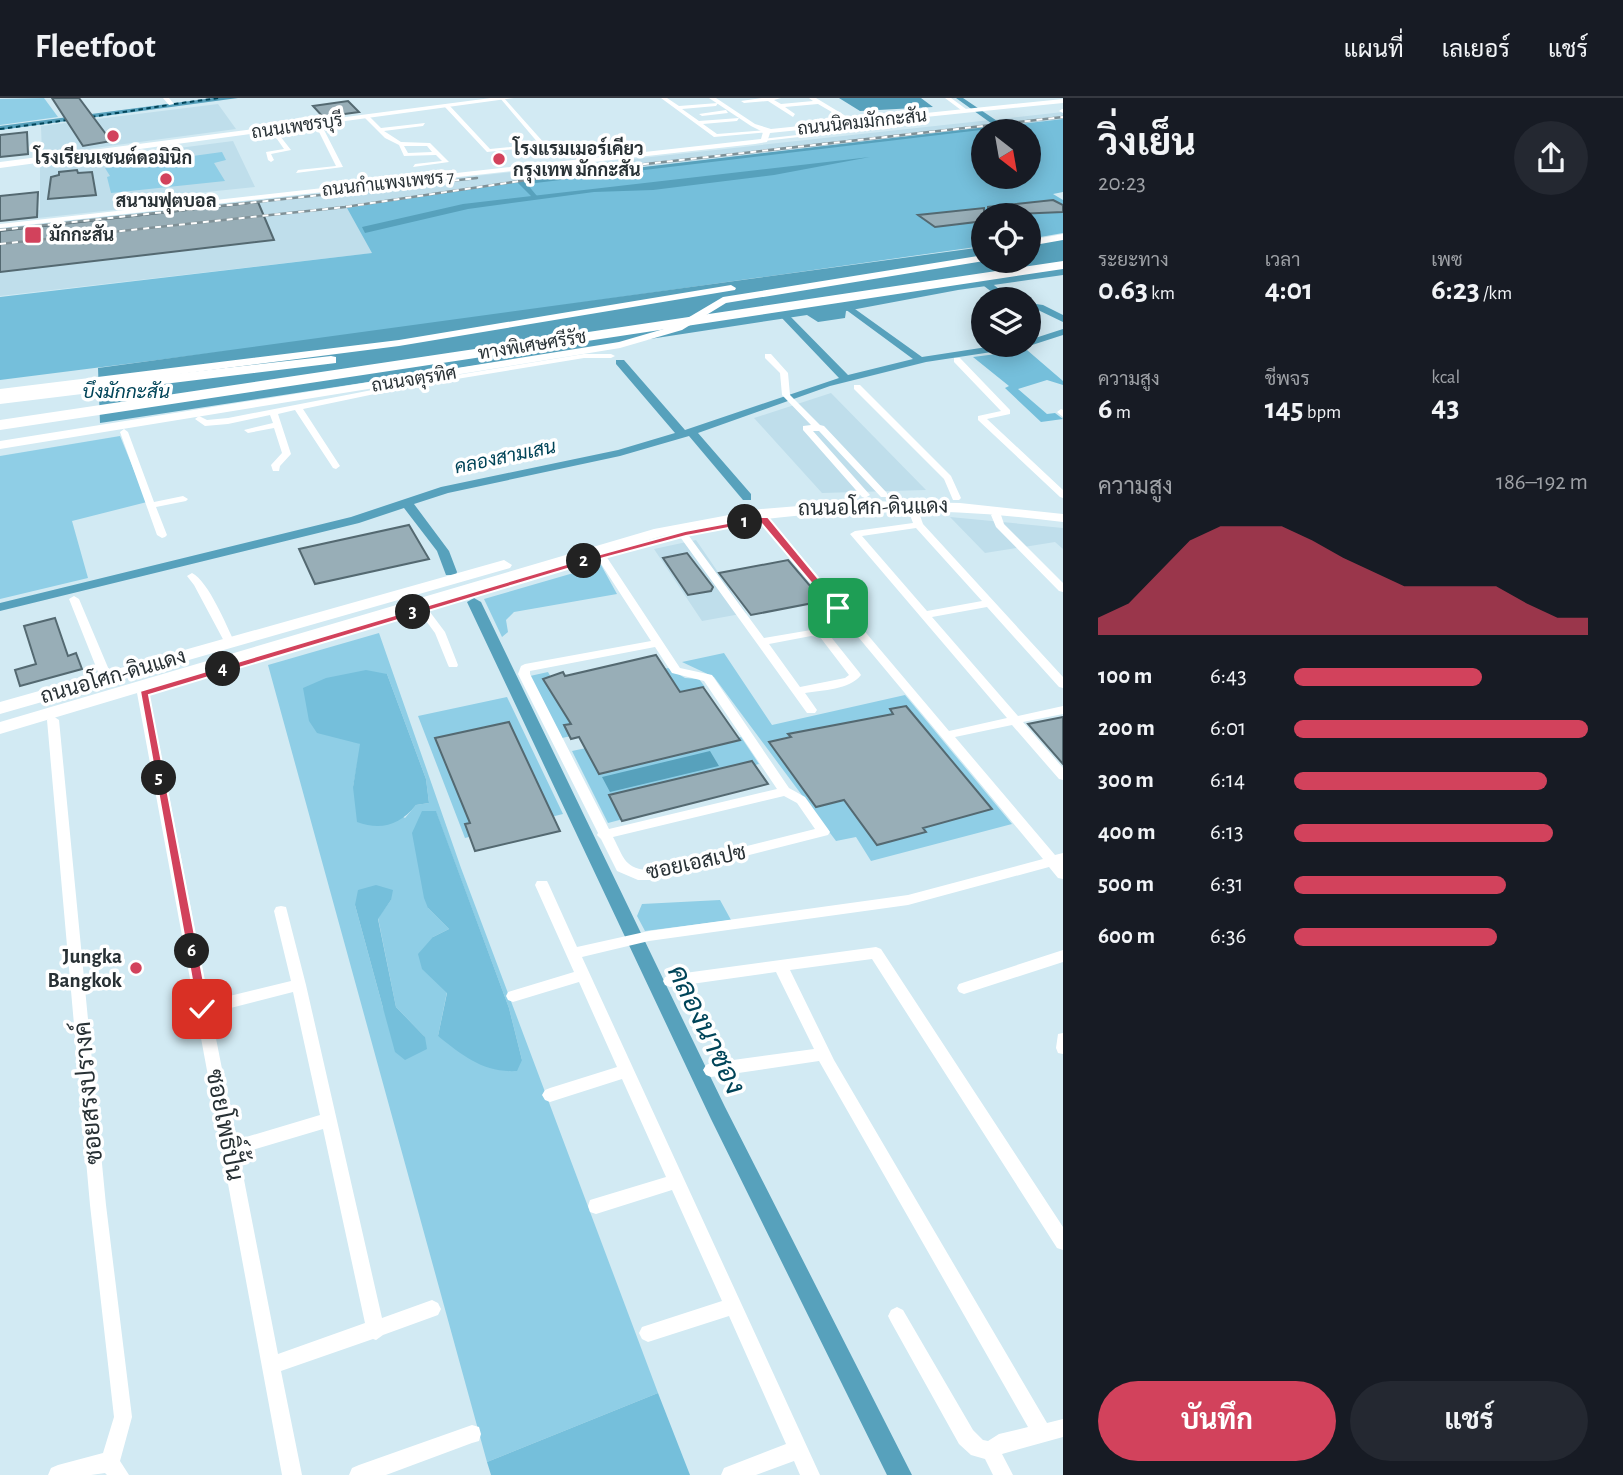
<!DOCTYPE html>
<html lang="th">
<meta charset="utf-8">
<style>
body{margin:0;font-family:"Alegreya Sans",Sarabun,sans-serif;background:#242831;color:#f1f3f6;height:100vh;display:flex;flex-direction:column;font-size:26px;white-space:nowrap}
*{box-sizing:border-box;margin:0}
p{font-size:23px;color:#9ea1a6}
.icon{flex:none;width:38px;height:38px;fill:none;stroke:currentColor;stroke-width:2;stroke-linecap:round;stroke-linejoin:round}
.map{position:relative;flex:1;overflow:hidden}
.sheet{display:flex;flex-direction:column;background:#171b24;width:560px}
.sheet>*{flex:none}
.needle{width:46px;rotate:149deg}
.tools{position:absolute;left:971px;top:21px;display:grid;gap:14px}
.tools a{display:grid;place-items:center;width:70px;height:70px;border-radius:50%;background:#171b24;box-shadow:0 4px 18px #0003;font-size:35px}
.pin{position:absolute;display:grid;place-items:center;width:60px;height:60px;color:#fff;margin:-30px;border-radius:14px;box-shadow:0 4px 10px #0006}
.km{position:absolute;width:35px;height:35px;margin:-18px;border-radius:50%;background:#222;color:#fff;font-size:19px;line-height:35px;text-align:center}
.round{display:grid;place-items:center;flex:none;width:74px;height:74px;border-radius:37px;background:#242831}
.summary{display:flex;align-items:center;justify-content:space-between;height:119px;padding:0 35px}
h1{font-size:38px;font-weight:700;line-height:52px}
.stats{display:grid;grid-template-columns:repeat(3,1fr);gap:10px;height:119px;padding:7px 35px}
.stats div{display:grid;align-content:center}
.stats b{font-size:30px;font-weight:700}
.stats small{font-size:19px;font-weight:400}
.stats p{font-size:19px}
.chart{height:196px;padding:14px 35px}
.chart p{display:flex;justify-content:space-between}
.chart svg{width:100%;height:126px;margin-top:7px;fill:#d2425c;opacity:.7}
.primary-button{display:flex;gap:14px;margin-top:auto;padding:14px 35px}
.primary-button a{flex:1;height:80px;border-radius:42px;background:#d2425c;color:#fff;font-size:28px;font-weight:700;line-height:80px;text-align:center}
.primary-button a+a{background:#242831;color:#f1f3f6}
ul{padding:0 35px;list-style:none;font-size:23px}
li{display:grid;grid-template-columns:112px 84px 1fr;align-items:center;height:52px}
li i{height:18px;border-radius:9px;background:#d2425c}
header{display:flex;align-items:center;gap:42px;box-sizing:border-box;height:98px;padding:0 35px;background:#171b24;border-bottom:2px solid #363941}
header strong{font-size:33px}
nav{display:flex;gap:38px;margin-inline-start:auto;font-size:24px}
main{display:flex;flex:1;min-height:0}
.map>svg:first-child{display:block}
.built{fill:#bfdeeb}
.green{fill:#8fcee6;fill-rule:evenodd}
.forest{fill:#75bfdb;fill-rule:evenodd}
.water{fill:#57a1bc}
.lines{fill:none;stroke-linecap:round;stroke-linejoin:round}
.canal{fill:#57a1bc;fill-rule:evenodd}
.ferry{stroke:#004458;stroke-width:2;stroke-dasharray:4.5 3.5;stroke-linecap:butt}
.building{fill:#98aeb7;stroke:#546971;stroke-width:2}
.minor{fill:#fff;fill-rule:evenodd}
.tertiary{fill:#fff;fill-rule:evenodd}
.secondary{fill:#fff;fill-rule:evenodd}
.primary{fill:#fff;fill-rule:evenodd}
.motorway{fill:#fff;fill-rule:evenodd}
.rail-casing{stroke:#809197;stroke-width:2.5}
.rail{stroke:#fff;stroke-width:2;stroke-dasharray:6;stroke-linecap:butt}
.route{fill:#d2425c;stroke:#fff;stroke-width:2}
.poi-dot{fill:#d2425c;stroke:#fff;stroke-width:2.5}
.labels{text-anchor:middle;stroke-width:7;stroke-linejoin:round;paint-order:stroke}
.far-street-label{font-size:18px;fill:#283135;stroke:#fff}
.far-poi-label{font-size:18px;font-weight:bold;fill:#283135;stroke:#fff;text-anchor:start}
.far-water-label{font-size:19px;font-style:italic;fill:#004458;stroke:#fff}
.street-label{font-size:21px;fill:#283135;stroke:#fff}
.poi-label{font-size:21px;font-weight:bold;fill:#283135;stroke:#fff;text-anchor:end}
.near-street-label{font-size:24px;fill:#283135;stroke:#fff}
.near-water-label{font-size:28px;font-style:italic;fill:#004458;stroke:#fff}
</style>
<header>
<strong>Fleetfoot</strong>
<nav><a>แผนที่</a><a>เลเยอร์</a><a>แชร์</a></nav>
</header>
<main>
<div class="map">
<svg width="1063" height="1377" viewBox="0 0 1063 1377">
<rect width="100%" height="100%" fill="#d2eaf3"/>
<!-- built -->
<path class="built" d="M218 6 236 31 42 57 41 28Z
M1063 14V21L522 83 348 109 373 155 0 198V130Z
M233 43 255 89 197 95 198 103 0 124V116L40 112V68Z
M831 295 926 392 822 395 754 320Z
M950 419 1063 430V451L1055 444 985 455Z
M696 442 746 515 702 523 654 451Z"/>
<!-- green -->
<path class="green" d="M44 0 58 19 0 27V1Z
M222 54 226 62 214 65 225 83 111 95 107 79 110 78 105 70Z
M120 338 147 404 72 423 88 480 0 501V358Z
M601 467 617 496 514 514 506 522 508 534 502 539 484 501Z
M379 535 461 770 658 1295 487 1364 268 567ZM387 576 426 681 429 705 416 707 405 720 353 689 361 646 354 643ZM436 714 509 910 522 962 438 938 447 894 433 839 449 831 428 810ZM391 802 378 820 396 909 425 939 383 910 355 807Z
M724 555 772 627 905 597 1012 726 871 763 856 739 836 743 714 579 682 564Z
M668 570 685 580 699 581 705 589 571 619 580 636 562 640 530 578 548 574 559 594Z
M507 599 563 716 465 740 418 618Z
M741 639 759 666 618 701 627 720 608 725 572 653 591 649 603 672Z
M720 802 731 822 645 833 637 818 642 806Z"/>
<!-- forest -->
<path class="forest" d="M1063 21V94L1053 96 1063 102V135L1029 141V117H984L983 148 330 240 0 282V199L372 155 347 110 522 83ZM984 33H1029V79H984Z
M1027 252 1063 283V287L1047 282 1018 291 1047 316 1055 315 1063 321 1041 324 1005 290 1009 288 973 259Z
M366 572 387 576 426 681 429 705 416 707C400 727 381 733 357 724L353 689 360 646 317 635 309 623 303 590 326 580Z
M422 713H436L509 910 522 962 517 973C484 975 463 958 438 938L447 895 422 871 418 856 433 839 449 831 428 810 424 800 412 735Z
M376 787 393 792 391 802 378 821 396 909 425 939 427 951 405 962 395 954 355 807 358 792Z
M658 1295 690 1377H491L487 1364Z"/>
<!-- water -->
<path class="water" d="M213 0H238L0 32V28Z
M839 0H921L933 9 860 13Z
M870 59 774 77 653 92 594 94 468 111 365 135 362 129 463 106Z
M1063 138V177L958 192 846 213 845 220 818 224 807 217 100 325 98 270 983 149 984 163H1029V143Z
M710 653 719 668 610 694 602 679Z"/>
<g class="lines">
<!-- canal -->
<path class="canal" d="M956 0H963L1006 29 527 86 537 98 533 100 517 84 995 28Z
M984 184H990L1012 201H1001L984 188Z
M1029 205 1043 207 1063 217V224L1038 212 1029 211Z
M848 206 922 259 1000 247H1023L1018 250 926 264 830 288 698 335 751 396V402H743L689 338 620 358 448 395 414 406 449 453 457 474 456 477H446L437 453 404 410 359 425 0 513V505L351 419 441 389 618 352 675 335 616 266V262H624L685 332 839 280 780 218V214H786L848 277 913 261 845 211 843 209Z
M1063 231V237L1032 247H1025H1029V242Z
M474 500 481 504 725 1009 912 1377H887L711 1021 467 504Z"/>
<!-- ferry -->
<path class="ferry" d="M174 6 219 0
M91 19 169 7
M0 31 68 22"/>
</g>
<!-- building -->
<path class="building" d="M52 0H79L111 43 83 48Z
M348 3 359 14 323 19 313 8Z
M27 34 28 56 0 59V37Z
M77 72 78 75 92 74 96 97 48 101 51 79 59 77V74Z
M38 94 37 119 0 123V98Z
M1053 102 1063 107V114L988 117V109Z
M258 104 274 142 0 174V133Z
M984 110V123L935 129 918 117Z
M409 427 429 461 315 486 299 451Z
M687 455 713 489 711 493 688 497 663 460Z
M788 462 823 503 751 517 719 475Z
M55 520 68 558 76 555 82 571 20 588 15 572 36 566 24 528Z
M656 557 680 594 703 589 740 642 599 676 579 639 571 641 564 627 571 626 543 581 563 574 565 578Z
M906 608 992 711 923 730 926 734 877 747 844 702 816 709 769 644 791 639 788 636 893 616 890 611Z
M1063 619V666L1028 626Z
M509 624 560 733 475 753 465 726 470 725 435 640Z
M752 663 768 686 622 723 609 697Z"/>
<g class="lines">
<!-- minor -->
<path class="minor" d="M163 0H169L174 6 169 7Z
M500 0H504L545 46V48L487 54 444 8 449 7 490 51 539 46Z
M661 0H667L679 8 718 5 716 8 682 11 699 23 739 20 737 23 703 26 717 36 768 32 771 34 714 39Z
M762 0H781L774 2 781 6 813 3 809 0H816L854 23 849 24 818 6 785 9 795 16 793 19 768 3 744 5 741 3Z
M945 0H951L966 11 961 12Z
M1062 11H1063V15L1059 13Z
M726 12 728 15 702 18 699 16Z
M365 18H369L381 30 425 25 423 28 384 33 401 44 430 45 449 64 413 69 415 66 442 63 436 57 404 58 399 47 385 40 365 20ZM404 48H427L432 54 408 55Z
M875 23 882 27 918 23 921 25 764 43 761 41 876 28 872 25Z
M318 24 321 26 343 69 296 75 298 72 336 68 315 26Z
M273 29 291 52 271 56 274 62 271 64 268 62 266 54 284 51 270 31Z
M584 256H611L615 258 611 260H584L408 289 303 311 340 368 336 371 333 370 295 312 278 316 291 356 280 368 279 373H273L271 367 282 355 274 330 248 335 244 332 273 325 270 317 228 326 205 328 195 321 199 318 207 322 228 320 408 285Z
M765 256H771L788 275 790 297 820 327 824 328 887 395V399H881L819 333H813L870 397 865 400 862 399 803 332V328L811 327 782 297 780 275 765 260Z
M954 260H960L1010 312V316L987 321 1063 392V400L1060 399 978 322V318L1001 313 954 264Z
M854 287H860L951 378 961 400 959 402H953L944 381 854 291Z
M1061 311 1063 312V319L1057 314Z
M124 331 128 334 154 404 183 398 188 401 186 403 156 409 167 437 165 439 162 440 157 437 120 334Z
M913 409 918 412 923 426 1063 579V590L1059 589 987 509 932 519 1018 618 1063 608V616L1023 624 1063 670V682L1059 681 1012 627 955 639 1055 757 1063 755V781L1058 780 1049 769 908 807 649 843 582 859 820 1377H800L794 1363 756 1377H721L724 1370 786 1346 729 1218 648 1244 642 1241 639 1235 642 1229 722 1203 672 1092 596 1116 590 1114 588 1108 590 1102 666 1079 622 981 550 1004 545 1002 542 997 545 992 550 990 617 969 579 884 513 904 508 902 506 898 508 894 574 874 535 787 537 783H547L549 787 577 849 649 833 908 797 1043 761 760 421 762 419H768L949 633 1007 620 850 436 855 433 913 425 908 412ZM916 430 982 503 927 513 862 438Z
M996 414 1001 417 1004 426 1063 485V494L1059 493 996 429 991 417Z
M683 433 686 434 764 540 811 532 827 534 859 574 861 577C849 592 823 592 805 595L817 612 815 615H807L678 436ZM811 538 820 539 849 577 845 580 800 589 769 546Z
M601 455 606 458 680 570 712 577 789 690 805 699 828 731 830 734 828 737 651 782H638L617 773 601 741 597 737 598 735 518 576 521 568 525 566 651 543 596 458ZM655 549 672 575 704 583 777 691 609 731 530 576V573ZM784 698 797 705 815 731 651 772C625 772 624 760 613 739Z
M192 475C209 484 226 527 235 545L234 547H226L225 545 194 487 187 478Z
M74 498 79 501 112 579 110 582 106 583 100 579 69 501Z
M423 509 427 510 445 534 458 567 457 569H449L448 567 435 535 418 512Z
M143 591 149 595 209 903 291 883 274 813 276 809 281 808 286 809 306 887 382 1220 432 1202 438 1205 441 1211 438 1217 383 1237 376 1242 373 1241 281 1273 302 1377H282L137 595ZM293 894 320 1017 236 1042 211 915ZM323 1031 365 1225 278 1256 239 1056Z
M53 618 59 622 106 1107 132 1319 120 1363 129 1377H107L105 1375 91 1377H48L51 1370 58 1367 103 1355 114 1319 90 1107 47 622Z
M876 849 881 851 1063 1129V1152L1057 1150 872 861 790 872 834 962 1047 1325 1063 1321V1339L1002 1356 1013 1377H993L985 1361 971 1357 959 1346 891 1224 888 1218 891 1212 897 1209 903 1212 973 1332 983 1342 988 1343 999 1336 1028 1329 819 963 711 979 706 977 703 972 706 967 711 965 814 951 776 874 670 889 665 887 663 883 665 879 670 877Z
M1063 852V864L964 896 959 894 957 890 959 886Z
M1063 935V956L1058 955 1056 950 1058 936Z
M472 1327 479 1329 481 1336 479 1343 472 1345 386 1377H349L352 1370 359 1367Z"/>
<!-- tertiary -->
<path class="tertiary" d="M709 0H716L755 26 771 31 1063 1V5L770 35 767 44 755 46 0 130V126L761 41 763 34 751 28Z"/>
<!-- secondary -->
<path class="secondary" d="M1063 136V142L1029 148V142Z
M984 157V163L726 205 682 232 620 250 0 351V343L619 244 674 228 723 199Z
M731 187 736 190 735 192 399 248 0 299V291L399 242Z"/>
<!-- primary -->
<path class="primary" d="M491 0H514L0 70V64Z
M860 403 960 405 1063 416V424C924 406 799 410 662 438L0 636V624L654 431 761 411Z
M504 462 512 467 510 470 0 616V604Z"/>
<!-- motorway -->
<path class="motorway" d="M1063 163V171L0 332V322Z
M331 258 336 259V265L0 306V296Z"/>
<!-- rail casing -->
<g class="rail-casing">
<path id="rail" d="M0 132 477 80
M0 146 345 109 601 71 1063 19"/>
</g>
<!-- rail -->
<use href="#rail" class="rail"/>
</g>
<!-- route -->
<path class="route" d="M760 419H768L841 508V512H834L760 424 686 438 604 460 149 597 209 911 207 915H198L140 593 597 457 685 433Z"/>
<!-- markers -->
<g class="poi-dot">
<circle cx="113" cy="38" r="7"/>
<circle cx="499" cy="61" r="7"/>
<circle cx="166" cy="81" r="7"/>
<rect x="24" y="128" width="18" height="18" rx="3.5"/>
<circle cx="136" cy="870" r="7"/>
</g>
<g class="labels">
<!-- far-street labels -->
<g class="far-street-label">
<text transform="translate(862 24) rotate(-6)" y="6">ถนนนิคมมักกะสัน</text>
<text transform="translate(297 28) rotate(-8)" y="6">ถนนเพชรบุรี</text>
<text transform="translate(388 85) rotate(-6)" y="6">ถนนกำแพงเพชร 7</text>
<text transform="translate(532 247) rotate(-9)" y="6">ทางพิเศษศรีรัช</text>
<text transform="translate(414 281) rotate(-9)" y="6">ถนนจตุรทิศ</text>
</g>
<!-- far-poi labels -->
<g class="far-poi-label">
<text x="513" y="57">โรงแรมเมอร์เคียว<tspan x="513" dy="21">กรุงเทพ มักกะสัน</tspan></text>
<text x="113" y="66" text-anchor="middle">โรงเรียนเซนต์ดอมินิก</text>
<text x="166" y="109" text-anchor="middle">สนามฟุตบอล</text>
<text x="49" y="143">มักกะสัน</text>
</g>
<!-- far-water labels -->
<g class="far-water-label">
<text x="126" y="300">บึงมักกะสัน</text>
<text transform="translate(505 358) rotate(-12)" y="7">คลองสามเสน</text>
</g>
<!-- street labels -->
<g class="street-label">
<text transform="translate(873 409) rotate(-1)" y="7">ถนนอโศก-ดินแดง</text>
<text transform="translate(113 578) rotate(-16)" y="7">ถนนอโศก-ดินแดง</text>
<text transform="translate(696 764) rotate(-12)" y="7">ซอยเอสเปซ</text>
</g>
<!-- poi labels -->
<g class="poi-label">
<text x="122" y="865">Jungka<tspan x="122" dy="24">Bangkok</tspan></text>
</g>
<!-- near-street labels -->
<g class="near-street-label">
<text transform="translate(88 995) rotate(-95)" y="8">ซอยสรงปรางค์</text>
<text transform="translate(225 1027) rotate(79)" y="8">ซอยโพธิ์ปั้น</text>
</g>
<!-- near-water labels -->
<g class="near-water-label">
<text transform="translate(707 931) rotate(64)" y="10">คลองนาซอง</text>
</g>
</g>
</svg>
<div class="tools">
<a><svg class="needle" viewBox="-14 -14 28 28"><path d="M0-13l5 13h-10z" fill="#e53935"/><path d="M0 13l5-13h-10z" fill="#9ea1a6"/></svg></a>
<a><svg class="icon" aria-label="locate" viewBox="0 0 24 24"><circle cx="12" cy="12" r="6"/><path d="M12 2v4M12 18v4M2 12h4M18 12h4"/></svg></a>
<a><svg class="icon" aria-label="layers" viewBox="0 0 24 24"><path d="M12 4l9 5-9 5-9-5zM3 14l9 5 9-5"/></svg></a>
</div>
<div class="pin" style="left:838px;top:510px;background:#1e9e55"><svg class="icon" aria-label="arrive" viewBox="0 0 24 24"><path d="M6 21V4h12l-3 4 3 4H6"/></svg></div>
<div class="pin" style="left:202px;top:911px;background:#d93025"><svg class="icon" aria-label="check" viewBox="0 0 24 24"><path d="M5 12l5 5 9-10"/></svg></div>
<b class="km" style="left:745px;top:424px">1</b>
<b class="km" style="left:584px;top:463px">2</b>
<b class="km" style="left:413px;top:514px">3</b>
<b class="km" style="left:223px;top:571px">4</b>
<b class="km" style="left:159px;top:680px">5</b>
<b class="km" style="left:192px;top:853px">6</b>
</div>
<section class="sheet">
<div class="summary"><div><h1>วิ่งเย็น</h1><p>20:23</p></div><a class="round"><svg class="icon" aria-label="share" viewBox="0 0 24 24"><path d="M12 15V3M7 8l5-5 5 5M5 13v7h14v-7"/></svg></a></div>
<div class="stats">
<div><p>ระยะทาง</p><b>0.63<small> km</small></b></div>
<div><p>เวลา</p><b>4:01</b></div>
<div><p>เพซ</p><b>6:23<small> /km</small></b></div>
</div>
<div class="stats">
<div><p>ความสูง</p><b>6<small> m</small></b></div>
<div><p>ชีพจร</p><b>145<small> bpm</small></b></div>
<div><p>kcal</p><b>43</b></div>
</div>
<div class="chart"><p><span>ความสูง</span>186–192 m</p>
<svg viewBox="0 0 160 44" preserveAspectRatio="none"><path d="M0 44V38L10 33L20 22L30 11L40 6L50 6L60 6L70 11L80 17L90 22L100 27L110 27L120 27L130 27L140 33L150 38L160 38V44z"/></svg>
</div>
<ul>
<li><b>100 m</b>6:43<i style="width:64%"></i></li>
<li><b>200 m</b>6:01<i style="width:100%"></i></li>
<li><b>300 m</b>6:14<i style="width:86%"></i></li>
<li><b>400 m</b>6:13<i style="width:88%"></i></li>
<li><b>500 m</b>6:31<i style="width:72%"></i></li>
<li><b>600 m</b>6:36<i style="width:69%"></i></li>
</ul>
<div class="primary-button"><a>บันทึก</a><a>แชร์</a></div>
</section>
</main>
